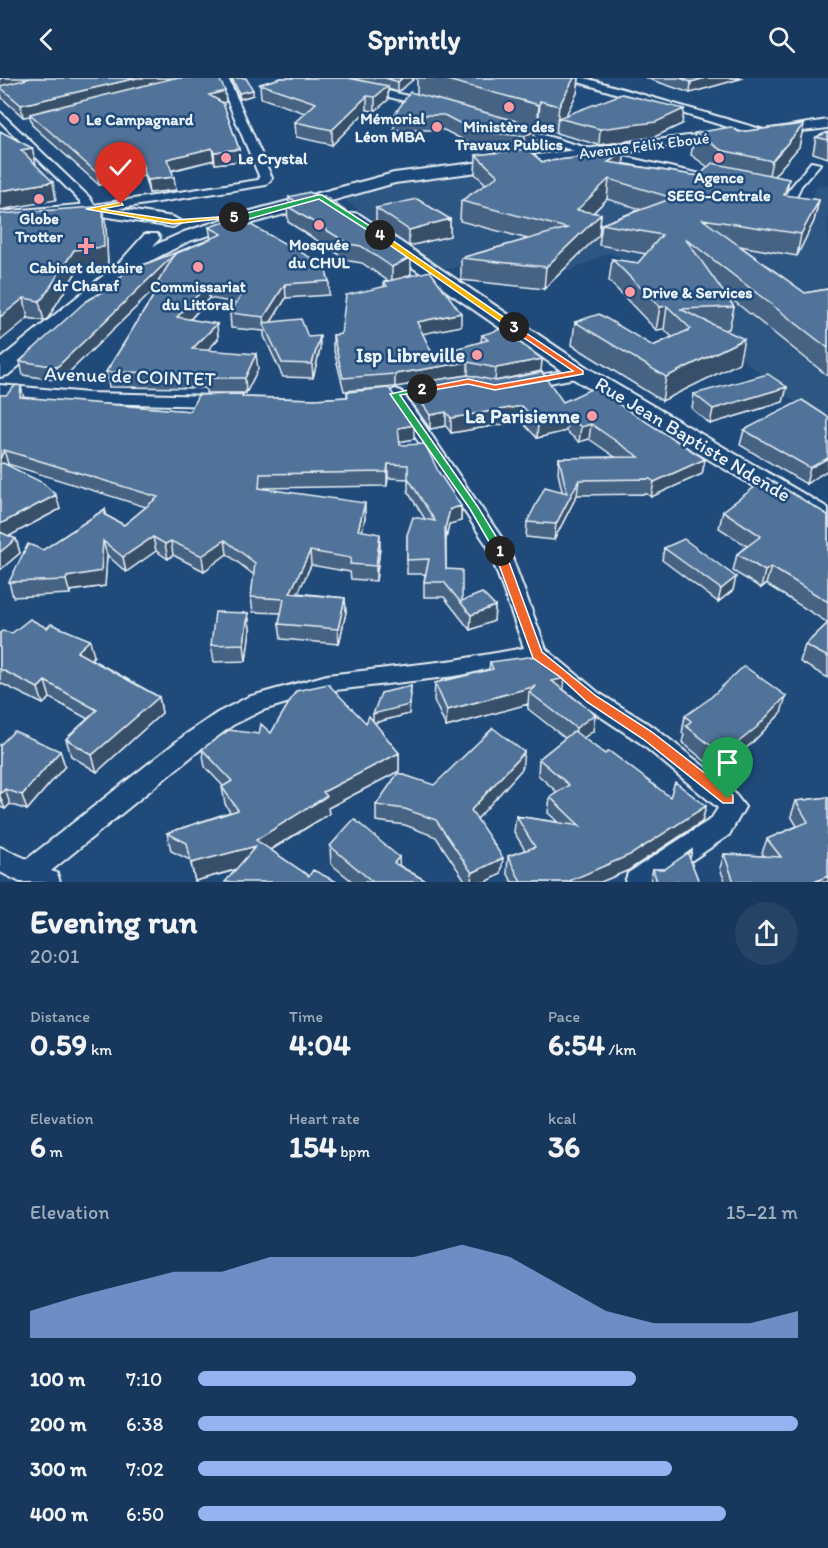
<!DOCTYPE html>
<meta charset="utf-8">
<style>
body{margin:0;font-family:Itim,sans-serif;background:#244365;color:#f1f3f6;height:100vh;display:flex;flex-direction:column;font-size:22px;white-space:nowrap}
*{box-sizing:border-box;margin:0}
p{font-size:20px;color:#9eacbb}
.icon{flex:none;width:33px;height:33px;fill:none;stroke:currentColor;stroke-width:2;stroke-linecap:round;stroke-linejoin:round}
.map{position:relative;height:804px;overflow:hidden}
.side{display:flex;flex-direction:column;background:#17385c;flex:1}
.side>*{flex:none}
.pin{position:absolute;display:grid;place-items:center;width:51px;height:51px;color:#fff;margin:-62px -26px;border-radius:50% 50% 50% 0;rotate:-45deg;box-shadow:0 0 6px #0007}
.pin .icon{rotate:45deg}
.km{position:absolute;width:30px;height:30px;margin:-15px;border-radius:50%;background:#222;color:#fff;font-size:16px;line-height:30px;text-align:center}
.round{display:grid;place-items:center;flex:none;width:63px;height:63px;border-radius:32px;background:#244365}
.headline{display:flex;align-items:center;justify-content:space-between;height:102px;padding:0 30px}
h1{font-size:33px;font-weight:700;line-height:45px}
.figures{display:grid;grid-template-columns:repeat(3,1fr);gap:9px;height:102px;padding:6px 30px}
.figures div{display:grid;align-content:center}
.figures b{font-size:30px;font-weight:700}
.figures small{font-size:16px;font-weight:400}
.figures p{font-size:16px}
.chart{height:168px;padding:12px 30px}
.chart p{display:flex;justify-content:space-between}
.chart svg{width:100%;height:108px;margin-top:6px;fill:#95b2f1;opacity:.7}
ul{padding:0 30px;list-style:none;font-size:20px}
li{display:grid;grid-template-columns:96px 72px 1fr;align-items:center;height:45px}
li i{height:15px;border-radius:8px;background:#95b2f1}
header{display:flex;justify-content:space-between;align-items:center;height:78px;padding:0 30px;background:#17385c;font-size:27px;font-weight:700}
.map>svg:first-child{display:block}
.built{fill:#2e5683}
.lines{fill:none;stroke-linecap:round;stroke-linejoin:round}
.street-casing{stroke:#e8f1f8;stroke-width:4}
.secondary-casing{stroke:#e8f1f8;stroke-width:4}
.street{fill:#1f4a7a;fill-rule:evenodd}
.secondary{fill:#1f4a7a;fill-rule:evenodd}
.wall{fill:#466384;stroke:#e8f1f8;stroke-width:1.5}
.shaded-wall{fill:#39506b;stroke:#e8f1f8;stroke-width:1.5}
.building{fill:#517399;stroke:#e8f1f8;stroke-width:1.5}
.split-1{fill:#f0652b;stroke:#fff;stroke-width:1.5}
.split-2{fill:#22a559;stroke:#fff;stroke-width:1.5}
.split-3{fill:#f0652b;stroke:#fff;stroke-width:1.5}
.split-4{fill:#f5b400;stroke:#fff;stroke-width:1.5}
.split-5{fill:#22a559;stroke:#fff;stroke-width:1.5}
.split-6{fill:#f5b400;stroke:#fff;stroke-width:1.5}
.poi-dot{fill:#ff9aa2;stroke:#1f4a7a;stroke-width:2}
.labels{text-anchor:middle;stroke-width:5;stroke-linejoin:round;paint-order:stroke}
.far-poi-label{font-size:16px;font-weight:bold;fill:#e8f1f8;stroke:#1f4a7a}
.far-street-label{font-size:16px;fill:#e8f1f8;stroke:#1f4a7a}
.poi-label{font-size:20px;font-weight:bold;fill:#e8f1f8;stroke:#1f4a7a;text-anchor:end}
.street-label{font-size:20px;fill:#e8f1f8;stroke:#1f4a7a}
</style>
<header><svg class="icon" aria-label="back" viewBox="0 0 24 24"><path d="M15 5l-7 7 7 7"/></svg>Sprintly<svg class="icon" aria-label="search" viewBox="0 0 24 24"><circle cx="10" cy="10" r="6"/><path d="M15 15l6 6"/></svg></header>
<div class="map">
<svg width="828" height="804" viewBox="0 0 828 804">
<rect width="100%" height="100%" fill="#1f4a7a"/>
<filter id="ink" filterUnits="userSpaceOnUse"><feTurbulence type="fractalNoise" baseFrequency=".0167" numOctaves="2"/><feDisplacementMap in="SourceGraphic" scale="12" xChannelSelector="R" yChannelSelector="G"/><feConvolveMatrix kernelMatrix="1 2 1 2 8 2 1 2 1" color-interpolation-filters="sRGB"/></filter>
<g filter="url(#ink)">
<!-- built -->
<path class="built" d="M584 79 812 123 817 107 828 108V351L735 275 718 214 608 175 570 193 511 177 443 192 346 123 349 116 409 102Z"/>
<g class="lines">
<!-- street casing -->
<g class="street-casing">
<path id="street" d="M218 0H228L272 100 266 107 89 135 85 134 80 123 0 43V34L90 120 94 127 258 102 260 100Z
M365 7 431 24 433 26 428 29 362 12V8Z
M513 48 590 71 727 102 721 105 588 77 509 53 508 51Z
M811 84 820 86 801 108 796 119 763 114 757 111 763 108 788 113Z
M580 290 588 295 586 298 523 310 515 305 523 300Z
M0 307 89 315 218 318 226 323 218 328 89 325 0 317Z
M395 311 401 313 508 469 546 571 599 615 655 650 729 708 745 729 729 757 660 804H625L628 795 711 741 718 730 639 664 583 627 533 585 455 598 327 613 263 632 233 647 201 671 51 793 57 795 60 804H20L0 794V769L27 781 185 657 217 635 248 619 327 597 455 582 524 570 488 469 387 316Z"/>
</g>
<!-- secondary casing -->
<g class="secondary-casing">
<path id="secondary" d="M565 0H585L764 52 828 42V50L770 57 764 55 758 58Z
M728 53 735 57 733 60 395 105 189 163 135 191 8 297 0 299V281L119 185 145 156H157L160 160 153 168 184 154 243 135 394 95Z
M89 126 173 139 182 144 173 149 89 136 0 144V134Z
M353 135 359 136 588 290 828 430V449L819 447 572 300 347 144 344 140Z"/>
</g>
<!-- street -->
<use href="#street" class="street"/>
<!-- secondary -->
<use href="#secondary" class="secondary"/>
</g>
<!-- wall -->
<path class="wall" d="M0 0 225 13 226 24 223 25 239 71 240 83 215 86 214 82 172 93 176 112 149 115 144 98 99 107 32 47 30 38 23 39 2 20 0 11Z
M232 0 253 17 240 21 232 4Z
M281 0H415L398 14 388 11V22L375 33 367 32 332 67 296 59 295 44 305 35 261 20 260 6Z
M417 0H579L577 15 566 37 682 46 654 59 599 67 538 50 537 53H535L534 64 532 70 528 72 542 84 625 74 623 86 699 98 708 89 691 77 695 55 739 54 804 46 799 69 774 98 789 101 786 118 819 122 814 143 797 178 740 168 805 215 828 211V298L725 216 734 229 729 251 723 252 739 285 662 323 572 267 575 244 653 268 672 259 664 251 656 252 609 203 612 181 638 185 646 176 599 167 602 146 641 131 607 121 593 135 601 136 599 157 544 211 461 202V180L528 161 460 143 461 123 486 106 475 96 476 77 513 73 477 69 444 52H394V37L417 15Z
M646 0H743L690 15Z
M828 54V80L813 75 816 59Z
M289 119 411 196 405 199 461 248 422 255 433 277 481 264 482 257 542 281 541 293 496 303 563 324 705 381 702 396 651 419 647 416 577 417 554 462 526 459 527 444 562 413 558 395 559 380 615 379 589 361 579 364 566 353 537 360 521 343 451 355 446 348 430 351 409 321V306L395 309 344 313 333 269V257L341 256 384 209V204L388 203 362 185 349 183 288 144 287 128 289 127Z
M376 130 450 141V158L409 168 376 146Z
M0 136 106 148 108 188 78 191 48 240 44 243 28 240Z
M209 149 329 203V217L286 220 271 244 308 259 320 271 313 300 283 299 264 258V253L231 250 230 235 236 225 209 220 190 242 217 246 218 261 208 272 258 291 246 315H206V310L109 309 106 294 159 209V207L60 303 23 297 20 283 104 213 177 174 211 161Z
M787 309 783 324 710 346 692 331 694 316Z
M347 314 414 361 399 364 400 367 439 395 461 428V443L449 446 446 462V491L462 523 495 528 494 543 470 552 444 519H424V504L425 496H407V457L425 441 408 414V401L388 400 387 408 264 410 365 440 362 453 380 470 376 503 351 501 350 494 311 487 298 515 345 520 346 534 339 566 281 561 279 546 281 535 253 534 251 519 254 497 227 476 204 493 173 477 168 481 156 473 126 494 107 477 105 508 70 513V516L13 519 9 504 43 472 105 431 107 438 124 447 146 429 8 386 7 387 60 431 9 458 16 461 20 475 0 492 6 317 24 320 190 333 243 316V319L314 321 347 319Z
M828 339 806 406 740 367 744 352Z
M723 433 828 437V545L766 506 761 510 733 493 737 476 747 468 719 450Z
M664 470 733 512 718 524 662 482Z
M248 535 250 551 246 583 214 584 211 567Z
M828 545V600L800 584 805 567Z
M0 555 94 578 91 581 159 619 162 635 97 694 71 678 66 661 88 641 50 620 43 626 0 605Z
M490 584 564 612 595 636 593 653 583 660 605 676 670 719 706 728 702 744 629 792 601 804H512L507 794 508 778 525 772 514 754 516 738 558 744 548 735 550 719 557 714 538 697 539 681 565 660 528 631V626L446 649 434 622 435 605 489 591Z
M411 616 409 636 374 645 399 675V693L328 730 329 736 271 772 309 798 337 804 236 792 195 803 190 782 171 773 167 755 230 734 225 726 222 709 223 708 205 689 202 671 259 656 373 644Z
M781 635 752 665 718 694 682 664 684 657 682 655 685 638Z
M0 667 60 673 65 688 27 732 10 726 5 731 0 729Z
M522 691 477 741 501 796 486 804H466L436 759 405 747 376 743V727L434 707Z
M828 719V804H725L720 790 724 776 764 778 762 775 767 761 797 748 791 738 796 723Z
M330 768 400 788 428 804H353L331 786Z
M692 772 690 781 699 804H650L653 791H665Z"/>
<!-- shaded-wall -->
<path class="shaded-wall" d="M0 0H42L0 9Z
M137 0H187L30 36V38L23 39 21 27Z
M402 0H415L398 14V4Z
M574 0H579L577 15 564 41 558 40 556 55 559 28Z
M705 0H743L690 15 691 4Z
M388 8V22L375 33V19Z
M253 12V17L240 21 239 15Z
M225 13 226 24 210 28 209 17Z
M367 18V32L332 67V52Z
M540 23 538 50 537 53 539 27Z
M684 31 682 46 654 59 599 67 600 51Z
M804 46 799 69 767 106 772 83Z
M535 48 534 64 532 70 524 74 525 58Z
M32 70 36 86 25 89 21 72Z
M212 70 214 82 169 93 167 81Z
M239 71 240 83 215 86 214 74Z
M625 74 622 93 609 101 607 121 575 152 577 132 608 84Z
M142 85 144 98 99 107 97 95Z
M174 99 176 112 149 115 147 102Z
M53 104 56 122 0 132V113Z
M819 122 814 143 797 178 801 156Z
M103 130 106 148 108 188 78 191 48 240 44 243 39 223Z
M601 136 599 157 544 211 546 189Z
M450 141V158L409 168V152Z
M177 174 158 204 159 207 60 303 57 289Z
M411 179V196L392 206V189Z
M208 206 209 220 179 254 177 239Z
M285 206 286 220 266 252 264 239Z
M24 220 28 240 0 263V239Z
M667 228 664 251 656 252 660 229Z
M461 235V248L417 257V244Z
M217 246 218 261 195 286 192 271Z
M320 258V271L313 300 312 286Z
M744 261 739 285 662 323 666 299Z
M256 276 258 291 246 315 245 300Z
M542 281 541 293 495 303 496 290Z
M468 284V297L395 309V296Z
M21 308 24 321 20 319Z
M787 309 783 324 710 346 713 331Z
M522 328 521 343 451 355V340Z
M446 334V348L430 351V337Z
M568 338 566 353 537 360 538 345Z
M591 346 589 361 579 364 581 349Z
M414 347V361L398 364V350Z
M4 372 8 386 2 400 0 394V381Z
M828 380V392L806 406 810 390Z
M705 381 702 396 651 419 654 404Z
M388 386V400L387 408V394Z
M579 402 577 417 554 462 556 446Z
M56 417 60 431 0 463V446Z
M365 425V440L359 467 358 452Z
M461 428V443L449 446 445 464V450L450 431Z
M380 456V470L376 503V488Z
M153 459 156 473 126 494 123 479Z
M16 461 20 475 0 492V474Z
M225 462 227 476 204 493 202 478Z
M103 463 107 477 105 508 70 513V516L66 502 67 499Z
M171 463 173 477 168 481 165 466Z
M310 473 311 487 291 530 290 515Z
M771 489 766 506 761 510 765 493Z
M736 499 733 512 718 524 721 511Z
M345 520 346 534 339 566 338 551Z
M495 528 494 543 470 552 471 537Z
M248 535 250 551 246 583 244 566Z
M90 562 94 578 82 590 77 574Z
M565 600 563 616 552 603Z
M45 603 50 620 43 626 38 610Z
M411 608 409 636 373 645V636Z
M536 608 529 614 528 626 446 649 447 632Z
M786 618 781 635 752 665 718 694 723 677Z
M159 619 162 635 97 694 92 677Z
M595 636 593 653 574 667 576 650Z
M60 673 65 688 27 732 22 717Z
M524 674 522 691 470 749 471 732Z
M399 675V693L328 730 329 736 258 779 256 762 323 714Z
M5 711 10 726 5 731 0 718V716Z
M706 728 702 744 629 792 601 804H567Z
M256 768 259 785 195 803 191 785Z
M399 779 400 797 394 785Z
M503 780 501 796 486 804H471L472 795Z
M828 798V804H814Z"/>
<!-- building -->
<path class="building" d="M31 0H137L21 27 0 9V8Z
M174 0H219L225 13 209 17 223 25 239 71 214 74 212 70 167 81 174 99 147 102 142 85 97 95 30 36Z
M232 0H246L253 12 239 15Z
M281 0H348L388 8 375 19 367 18 332 52 295 44 316 25 260 6Z
M385 0H402L398 4Z
M440 0H574L559 28 540 23 539 27Z
M680 0H705L691 4Z
M410 14 535 48 533 54 525 58 477 54 444 37H394Z
M622 16 684 31 656 44 600 51 558 40Z
M804 46 772 83 721 72 695 55 731 49 739 54Z
M0 53 32 70 21 72 53 104 0 113Z
M828 54V62L816 59Z
M527 71 542 84 625 74 608 84 699 98 712 85 789 101 784 117 819 122 801 156 702 141 805 215 828 211V270L685 160 734 229 680 231 744 261 666 299 575 244 599 236 653 268 691 251 667 228 660 229 612 181 638 185 662 157 602 146 673 120 609 101 577 132 601 136 546 189 461 180 567 150 461 123 498 98 476 77Z
M309 114 319 119 324 118 411 179 392 189 361 168 349 166 287 128 298 125 289 119Z
M417 121 450 141 409 152 376 130Z
M94 129 103 130 104 169 74 172 43 220 39 223 24 220 0 239V136Z
M238 140 324 187 329 203 285 206 264 239 230 235 244 213 208 206 177 239 217 246 192 271 256 276 245 300H204L207 295 106 294 161 206 158 204 175 176 222 156 209 149Z
M177 174 57 289 20 283 86 223 104 213 127 193Z
M430 193 461 235 417 244 433 277 488 262 482 257 501 251 542 281 496 290 468 284 395 296 343 300 333 257 341 256 346 217 387 208 384 204Z
M301 241 308 259 320 258 312 286 282 285 263 245Z
M542 294 563 324 593 310 705 381 654 404 650 401 579 402 556 446 527 444 545 409 567 415 559 380 639 379 591 346 581 349 568 338 538 345 522 328 451 340 446 334 430 337 409 306 468 297 496 303Z
M768 296 787 309 713 331 694 316Z
M16 307 21 308 20 319 190 333 198 317 243 316 242 319 314 321 348 319 347 314 389 310 414 347 398 350 400 367 425 366 439 395 461 428 450 431 445 450 446 491 462 492V523L482 515 495 528 471 537 444 504H424L429 481 407 482V457L413 439 435 443 408 400V387L388 386 387 394 260 396 259 410 365 425 358 452 380 456 376 488 350 486 351 480 310 473 290 515 345 520 338 551 279 546 284 521 251 519 255 485 225 462 202 478 171 463 165 466 153 459 123 479 103 463 101 493 67 499 66 502 9 504 28 466 43 472 105 431V437L124 447 158 419 4 372 0 381V317H6Z
M802 322 828 339V360L827 361 828 362V380L810 390 744 352Z
M3 385 43 405 56 417 0 446V386Z
M767 400 828 437V524L771 489 765 493 737 476 761 458 723 433Z
M0 454 16 461 0 474Z
M684 461 736 499 721 511 664 470Z
M215 534 248 535 244 566 211 567Z
M30 541 47 550 51 546 90 562 77 574 159 619 92 677 66 661 97 632 45 603 38 610 0 591V555L2 553 12 555Z
M828 545V579L805 567Z
M536 578 565 600 552 603 595 636 576 650 529 614 536 608 447 632 435 605 493 591 490 584Z
M744 588 786 618 757 649 723 677 686 648 691 643 685 638 709 621Z
M328 606 366 645 369 638 399 675 323 714 327 718 256 762 309 798 313 792 337 804H225L256 768 191 785 187 765 167 755 238 732 222 709 232 703 202 671 229 652 259 656 261 646 271 655 296 613Z
M411 608 409 627 373 636 381 615Z
M493 650 524 674 471 732 503 780 472 795 436 742 405 731 376 727 398 695 434 707Z
M14 653 60 673 22 717 5 711 0 716V667Z
M574 653 605 676 609 673 670 719 675 704 706 728 632 776 567 804H521L508 778 535 769 516 738 580 748 550 719 569 707 539 681Z
M828 719V798L814 804H734L724 776 781 779 767 761 808 744 796 723Z
M354 741 399 779 394 785 428 804H373L330 768Z
M692 772 688 776 699 804H657L653 791H665Z"/>
</g>
<!-- split-1 -->
<path class="split-1" d="M500 470 505 473 542 574 596 618 652 654 733 717V725H723L643 661 587 624 560 599 533 580 494 473Z"/>
<!-- split-2 -->
<path class="split-2" d="M422 309 425 313 400 317 478 429 505 473 504 476H496L470 431 390 316Z"/>
<!-- split-3 -->
<path class="split-3" d="M514 247 583 293V296L495 312 468 306 422 314 417 311 468 301 495 307 573 293 511 251Z"/>
<!-- split-4 -->
<path class="split-4" d="M380 155 383 156 518 249 511 251 378 159Z"/>
<!-- split-5 -->
<path class="split-5" d="M318 117H322L384 157 378 159 319 121 249 141 231 139Z"/>
<!-- split-6 -->
<path class="split-6" d="M121 124 123 127 101 131 173 142 234 138 237 139 173 146 86 131Z"/>
<!-- markers -->
<g class="poi-dot">
<circle cx="509" cy="29" r="6"/>
<circle cx="74" cy="41" r="6"/>
<circle cx="437" cy="49" r="6"/>
<circle cx="226" cy="80" r="6"/>
<circle cx="719" cy="80" r="6"/>
<circle cx="39" cy="121" r="6"/>
<circle cx="319" cy="147" r="6"/>
<path d="M83 159h6v6h6v6h-6v6h-6v-6h-6v-6h6z"/>
<circle cx="198" cy="189" r="6"/>
<circle cx="630" cy="214" r="6"/>
<circle cx="477" cy="277" r="6"/>
<circle cx="592" cy="338" r="6"/>
</g>
<g class="labels">
<!-- far-poi labels -->
<g class="far-poi-label">
<text x="425" y="46" text-anchor="end">Mémorial<tspan x="425" dy="18">Léon MBA</tspan></text>
<text x="86" y="47" text-anchor="start">Le Campagnard</text>
<text x="509" y="54">Ministère des<tspan x="509" dy="18">Travaux Publics</tspan></text>
<text x="238" y="86" text-anchor="start">Le Crystal</text>
<text x="719" y="105">Agence<tspan x="719" dy="18">SEEG-Centrale</tspan></text>
<text x="39" y="146">Globe<tspan x="39" dy="18">Trotter</tspan></text>
<text x="319" y="172">Mosquée<tspan x="319" dy="18">du CHUL</tspan></text>
<text x="86" y="195">Cabinet dentaire<tspan x="86" dy="18">dr Charaf</tspan></text>
<text x="198" y="214">Commissariat<tspan x="198" dy="18">du Littoral</tspan></text>
<text x="642" y="220" text-anchor="start">Drive &amp; Services</text>
</g>
<!-- far-street labels -->
<g class="far-street-label">
<text transform="translate(644 67) rotate(-7)" y="6">Avenue Félix Eboué</text>
</g>
<!-- poi labels -->
<g class="poi-label">
<text x="465" y="284">Isp Libreville</text>
<text x="580" y="345">La Parisienne</text>
</g>
<!-- street labels -->
<g class="street-label">
<text transform="translate(130 298) rotate(2)" y="7">Avenue de COINTET</text>
<text transform="translate(693 361) rotate(31)" y="7">Rue Jean Baptiste Ndende</text>
</g>
</g>
</svg>
<div class="pin" style="left:728px;top:721px;background:#1e9e55"><svg class="icon" aria-label="arrive" viewBox="0 0 24 24"><path d="M6 21V4h12l-3 4 3 4H6"/></svg></div>
<div class="pin" style="left:121px;top:126px;background:#d93025"><svg class="icon" aria-label="check" viewBox="0 0 24 24"><path d="M5 12l5 5 9-10"/></svg></div>
<b class="km" style="left:500px;top:473px">1</b>
<b class="km" style="left:422px;top:311px">2</b>
<b class="km" style="left:514px;top:249px">3</b>
<b class="km" style="left:380px;top:157px">4</b>
<b class="km" style="left:234px;top:139px">5</b>
</div>
<section class="side">
<div class="headline"><div><h1>Evening run</h1><p>20:01</p></div><a class="round"><svg class="icon" aria-label="share" viewBox="0 0 24 24"><path d="M12 15V3M7 8l5-5 5 5M5 13v7h14v-7"/></svg></a></div>
<div class="figures">
<div><p>Distance</p><b>0.59<small> km</small></b></div>
<div><p>Time</p><b>4:04</b></div>
<div><p>Pace</p><b>6:54<small> /km</small></b></div>
</div>
<div class="figures">
<div><p>Elevation</p><b>6<small> m</small></b></div>
<div><p>Heart rate</p><b>154<small> bpm</small></b></div>
<div><p>kcal</p><b>36</b></div>
</div>
<div class="chart"><p><span>Elevation</span>15–21 m</p>
<svg viewBox="0 0 160 44" preserveAspectRatio="none"><path d="M0 44V33L10 27L20 22L30 17L40 17L50 11L60 11L70 11L80 11L90 6L100 11L110 22L120 33L130 38L140 38L150 38L160 33V44z"/></svg>
</div>
<ul>
<li><b>100 m</b>7:10<i style="width:73%"></i></li>
<li><b>200 m</b>6:38<i style="width:100%"></i></li>
<li><b>300 m</b>7:02<i style="width:79%"></i></li>
<li><b>400 m</b>6:50<i style="width:88%"></i></li>
</ul>
</section>
